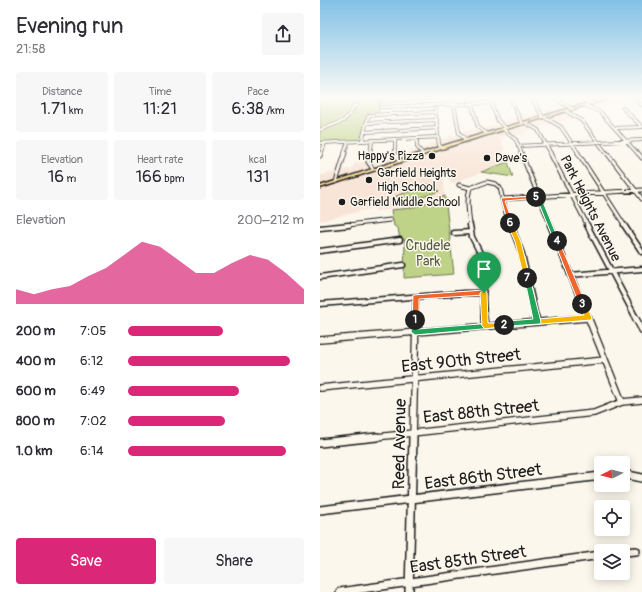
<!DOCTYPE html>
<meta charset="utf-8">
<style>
body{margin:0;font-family:Pangolin,sans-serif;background:#f7f7f7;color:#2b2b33;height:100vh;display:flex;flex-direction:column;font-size:15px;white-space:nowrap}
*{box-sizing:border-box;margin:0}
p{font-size:13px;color:#7c7c81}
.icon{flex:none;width:22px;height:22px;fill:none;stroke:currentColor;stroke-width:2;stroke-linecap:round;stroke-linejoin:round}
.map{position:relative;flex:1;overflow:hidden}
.sheet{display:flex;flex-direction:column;background:#fff;width:320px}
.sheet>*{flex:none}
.needle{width:26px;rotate:264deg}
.buttons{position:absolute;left:274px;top:456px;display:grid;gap:8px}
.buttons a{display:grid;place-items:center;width:36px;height:36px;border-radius:4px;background:#fff;box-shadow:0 2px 10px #0003;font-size:20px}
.pin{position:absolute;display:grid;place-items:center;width:34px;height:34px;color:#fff;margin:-41px -17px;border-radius:50% 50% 50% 0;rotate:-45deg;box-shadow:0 0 4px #0007}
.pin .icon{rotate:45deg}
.km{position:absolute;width:20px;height:20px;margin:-10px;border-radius:50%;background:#222;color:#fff;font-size:11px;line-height:20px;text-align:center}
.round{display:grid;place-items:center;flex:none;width:42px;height:42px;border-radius:4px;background:#f7f7f7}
.head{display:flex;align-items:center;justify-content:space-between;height:68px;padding:0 16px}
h1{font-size:22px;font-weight:600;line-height:30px}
.metrics{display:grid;grid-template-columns:repeat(3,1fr);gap:6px;height:68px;padding:4px 16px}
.metrics div{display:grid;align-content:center;border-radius:4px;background:#f7f7f7;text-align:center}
.metrics b{font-size:17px;font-weight:600}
.metrics small{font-size:11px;font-weight:400}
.metrics p{font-size:11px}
.chart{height:112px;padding:8px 16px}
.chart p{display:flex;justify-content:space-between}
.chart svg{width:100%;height:72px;margin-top:4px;fill:#db2777;opacity:.7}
.cta{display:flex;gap:8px;margin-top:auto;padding:8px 16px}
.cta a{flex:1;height:46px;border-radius:4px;background:#db2777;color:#fff;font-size:16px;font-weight:600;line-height:46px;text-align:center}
.cta a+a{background:#f7f7f7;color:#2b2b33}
ul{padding:0 16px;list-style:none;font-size:13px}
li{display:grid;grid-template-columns:64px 48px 1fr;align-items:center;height:30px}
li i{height:10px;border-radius:5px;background:#db2777}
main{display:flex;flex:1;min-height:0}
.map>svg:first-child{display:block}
.built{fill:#f9e5d8}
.green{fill:#bed288;stroke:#6d7752}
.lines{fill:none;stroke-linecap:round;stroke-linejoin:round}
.minor-far4-casing{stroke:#1c1c1c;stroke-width:4}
.minor-far3-casing{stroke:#1c1c1c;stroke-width:5}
.minor-far2-casing{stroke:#1c1c1c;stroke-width:7}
.minor-far1-casing{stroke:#1c1c1c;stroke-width:8}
.minor-casing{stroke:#1c1c1c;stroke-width:10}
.major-casing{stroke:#1c1c1c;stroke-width:3}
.minor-far4{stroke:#fbf7ec;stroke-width:2.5}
.minor-far3{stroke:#fbf7ec;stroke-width:3}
.minor-far2{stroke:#fbf7ec;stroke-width:4}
.minor-far1{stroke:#fbf7ec;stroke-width:5.5}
.minor{stroke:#fbf7ec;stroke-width:7}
.major{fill:#fdde96;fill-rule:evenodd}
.split-1{fill:#f0652b;stroke:#fff}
.split-2{fill:#22a559;stroke:#fff}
.split-3{fill:#f5b400;stroke:#fff}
.split-4{fill:#f0652b;stroke:#fff}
.split-5{fill:#22a559;stroke:#fff}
.split-6{fill:#f0652b;stroke:#fff}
.split-7{fill:#f5b400;stroke:#fff}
.split-8{fill:#22a559;stroke:#fff}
.split-9{fill:#f5b400;stroke:#fff}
.poi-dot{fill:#1c1c1c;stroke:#fbf7ec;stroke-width:1.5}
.labels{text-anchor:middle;stroke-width:3;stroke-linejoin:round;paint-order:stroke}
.far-poi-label{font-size:12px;fill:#1c1c1c;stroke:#fbf7ec;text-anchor:start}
.street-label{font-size:14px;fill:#1c1c1c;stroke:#fbf7ec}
.park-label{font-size:14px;fill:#555c42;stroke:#fbf7ec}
.near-street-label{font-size:17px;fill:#1c1c1c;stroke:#fbf7ec}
</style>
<main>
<section class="sheet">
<div class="head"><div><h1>Evening run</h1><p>21:58</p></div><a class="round"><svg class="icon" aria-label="share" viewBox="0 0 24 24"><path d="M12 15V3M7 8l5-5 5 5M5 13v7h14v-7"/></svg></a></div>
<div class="metrics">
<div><p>Distance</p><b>1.71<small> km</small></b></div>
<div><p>Time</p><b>11:21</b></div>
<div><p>Pace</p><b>6:38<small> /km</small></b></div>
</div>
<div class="metrics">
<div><p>Elevation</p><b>16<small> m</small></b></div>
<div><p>Heart rate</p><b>166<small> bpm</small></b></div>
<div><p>kcal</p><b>131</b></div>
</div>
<div class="chart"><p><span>Elevation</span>200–212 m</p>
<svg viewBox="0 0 160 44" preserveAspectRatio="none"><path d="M0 44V35L10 38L20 35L30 33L40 27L50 22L60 14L70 6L80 9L90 17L100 25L110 25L120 19L130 14L140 17L150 25L160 35V44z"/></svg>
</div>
<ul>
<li><b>200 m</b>7:05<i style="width:54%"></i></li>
<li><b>400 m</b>6:12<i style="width:92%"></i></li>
<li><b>600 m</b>6:49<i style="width:63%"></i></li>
<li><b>800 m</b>7:02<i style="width:55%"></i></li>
<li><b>1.0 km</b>6:14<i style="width:90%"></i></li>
</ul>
<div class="cta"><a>Save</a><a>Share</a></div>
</section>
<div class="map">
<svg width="322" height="592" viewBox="0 0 322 592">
<rect width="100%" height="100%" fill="#fbf7ec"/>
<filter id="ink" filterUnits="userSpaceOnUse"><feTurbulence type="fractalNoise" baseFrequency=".025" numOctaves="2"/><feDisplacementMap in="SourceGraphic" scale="8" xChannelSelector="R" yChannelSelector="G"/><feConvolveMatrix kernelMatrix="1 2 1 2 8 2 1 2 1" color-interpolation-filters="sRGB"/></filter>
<g filter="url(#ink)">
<!-- built -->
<path class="built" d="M268 98 279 101 289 98H310L306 99 309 102 296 103 275 110 266 106 246 111 258 117 209 130 204 132 205 134 180 137 188 162 133 183 123 175 125 196 92 208 56 211 53 208 0 221V175H5L7 173 19 172V170L32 169 34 163 48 162 49 164 109 146V143L119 142V139L129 138V136L140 134 139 132 169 127 179 124 178 122 188 121 187 119 199 118 198 116 220 113 217 107 243 105 252 103 250 101Z"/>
<!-- green -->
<path class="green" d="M0 98H62L58 114 49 116 42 141 0 143Z
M188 162 193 177 161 172Z
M110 184 119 191 84 204 76 196Z
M125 196 134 274 84 278 85 240H80L78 228 74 226 71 210 92 208Z"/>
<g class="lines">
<!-- minor-far4 casing -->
<g class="minor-far4-casing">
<path id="minor-far4" d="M133 98 139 133 146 140
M150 98 158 127 167 134
M169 98 178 121 186 128
M190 98 202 124
M212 98 222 116 241 127 259 154
M234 98 253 109
M260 98 272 104
M314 98 322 105
M61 101 114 98
M266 106 280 112 318 154
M60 107 171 103
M303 108 322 127
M115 109 119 145 122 148
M246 111 262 121 287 154
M47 123 117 120
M206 123 218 130 231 154
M295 128 322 127
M183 129 196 140 202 154
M0 130 23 121 29 115 39 98
M44 132 118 128
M97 138V147L103 154
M42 141 48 117 50 115 116 112
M0 143 118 137
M198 146 322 140
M1 154 5 143
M24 154 28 142
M50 154 52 141
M75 154V140"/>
</g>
<!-- minor-far3 casing -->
<g class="minor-far3-casing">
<path id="minor-far3" d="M50 153 48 162 53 169
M74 153 80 161
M201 153 231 226
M230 153 268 226
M258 153 305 226
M287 153 322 199
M318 153 322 158
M0 156 1 153
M16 182 25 153
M139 185 150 188
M150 188 167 182 176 184 180 188 186 213 191 226
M150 188C146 200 149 213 150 226
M182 199 322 190
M20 226 70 220"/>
</g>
<!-- minor-far2 casing -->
<g class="minor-far2-casing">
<path id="minor-far2" d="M150 225 152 237 163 259 165 269 163 298 164 318
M191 225 202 254 216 318
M230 225 268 318
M267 225 316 318
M304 225 322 252
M0 228 29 225
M134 233 151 232
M0 251 80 240
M250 275 322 269
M0 277 83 265
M0 304 144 293H163
M95 318 96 297
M266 318H268"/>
</g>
<!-- minor-far1 casing -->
<g class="minor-far1-casing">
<path id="minor-far1" d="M164 317 165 326
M216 317 217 322
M268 317 302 402
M315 317 322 330
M0 340 268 318
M0 388 285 360
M47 438 274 413 302 402 322 400
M93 438 96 317"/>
</g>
<!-- minor casing -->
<g class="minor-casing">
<path id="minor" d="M0 443 57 437
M303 474 322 478
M0 510 281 476
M303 552 316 551
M20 592 281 555
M89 592 93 437"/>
</g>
<!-- major casing -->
<g class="major-casing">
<path id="major" d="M285 98H290L134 145 0 188V186L132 143Z"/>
</g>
<!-- minor-far4 -->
<use href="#minor-far4" class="minor-far4"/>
<!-- minor-far3 -->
<use href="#minor-far3" class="minor-far3"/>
<!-- minor-far2 -->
<use href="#minor-far2" class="minor-far2"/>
<!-- minor-far1 -->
<use href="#minor-far1" class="minor-far1"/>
<!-- minor -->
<use href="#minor" class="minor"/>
<!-- major -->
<use href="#major" class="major"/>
</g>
</g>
<!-- sky -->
<linearGradient id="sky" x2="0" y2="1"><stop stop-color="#81c1e6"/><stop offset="0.54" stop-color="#fdfbf6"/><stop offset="1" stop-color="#fdfbf6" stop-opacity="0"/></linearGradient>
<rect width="322" height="181" fill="url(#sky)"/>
<!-- split-1 -->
<path class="split-1" d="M164 290 167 293 164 295 99 299V320L95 322 92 320 93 295Z"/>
<!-- split-2 -->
<path class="split-2" d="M95 317 99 320 98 329 184 322 188 325 184 327 95 335 91 332 92 320Z"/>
<!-- split-3 -->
<path class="split-3" d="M262 301 265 302 272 318 271 320 184 327 181 325 184 322 264 315 259 304Z"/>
<!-- split-4 -->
<path class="split-4" d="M237 239 239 241 266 304 265 306H262L259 304 234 241Z"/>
<!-- split-5 -->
<path class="split-5" d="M216 196 221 197 239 241 238 242 234 241 217 199 213 197Z"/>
<!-- split-6 -->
<path class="split-6" d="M216 196 217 198 185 201 193 223 188 224 181 198Z"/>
<!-- split-7 -->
<path class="split-7" d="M190 221 193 223 201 242 210 278 209 280H207L204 278 195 242 187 223Z"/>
<!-- split-8 -->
<path class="split-8" d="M204 276H207L210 278 221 322 220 324 173 327 172 325 175 322 213 319Z"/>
<!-- split-9 -->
<path class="split-9" d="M164 290 167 293 168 323H178V327L165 329 162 326 160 293Z"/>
<!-- markers -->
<g class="poi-dot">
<circle cx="112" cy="156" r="4"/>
<circle cx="167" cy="158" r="4"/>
<circle cx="49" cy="180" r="4"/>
<circle cx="22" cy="202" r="4"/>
</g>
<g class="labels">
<!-- far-poi labels -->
<g class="far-poi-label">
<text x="104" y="160" text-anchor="end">Happy's Pizza</text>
<text x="175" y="162">Dave's</text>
<text x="57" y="177">Garfield Heights<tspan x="57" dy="14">High School</tspan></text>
<text x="30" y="206">Garfield Middle School</text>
</g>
<!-- street labels -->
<g class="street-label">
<text transform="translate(271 208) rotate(63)" y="5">Park Heights Avenue</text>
</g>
<!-- park labels -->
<g class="park-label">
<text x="108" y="250">Crudele<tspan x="108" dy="16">Park</tspan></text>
</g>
<!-- near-street labels -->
<g class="near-street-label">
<text transform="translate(141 360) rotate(-6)" y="6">East 90th Street</text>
<text transform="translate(161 411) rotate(-6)" y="6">East 88th Street</text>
<text transform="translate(79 444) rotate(-89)" y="6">Reed Avenue</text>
<text transform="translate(163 476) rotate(-7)" y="6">East 86th Street</text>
<text transform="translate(148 559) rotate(-8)" y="6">East 85th Street</text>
</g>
</g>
</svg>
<div class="buttons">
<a><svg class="needle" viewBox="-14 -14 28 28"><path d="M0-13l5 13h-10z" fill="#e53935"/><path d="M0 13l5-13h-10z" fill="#7c7c81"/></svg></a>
<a><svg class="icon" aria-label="locate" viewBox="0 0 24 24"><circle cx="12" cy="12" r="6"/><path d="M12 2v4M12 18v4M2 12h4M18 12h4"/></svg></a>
<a><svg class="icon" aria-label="layers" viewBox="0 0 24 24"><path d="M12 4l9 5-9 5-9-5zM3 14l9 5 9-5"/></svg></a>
</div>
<div class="pin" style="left:164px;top:293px;background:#1e9e55"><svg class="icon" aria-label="arrive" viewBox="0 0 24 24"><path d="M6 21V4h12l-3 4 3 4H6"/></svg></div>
<b class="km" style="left:95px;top:320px">1</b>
<b class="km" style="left:184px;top:325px">2</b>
<b class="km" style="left:262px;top:304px">3</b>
<b class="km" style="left:237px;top:241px">4</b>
<b class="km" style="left:216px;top:197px">5</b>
<b class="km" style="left:190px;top:223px">6</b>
<b class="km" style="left:207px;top:278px">7</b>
</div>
</main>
